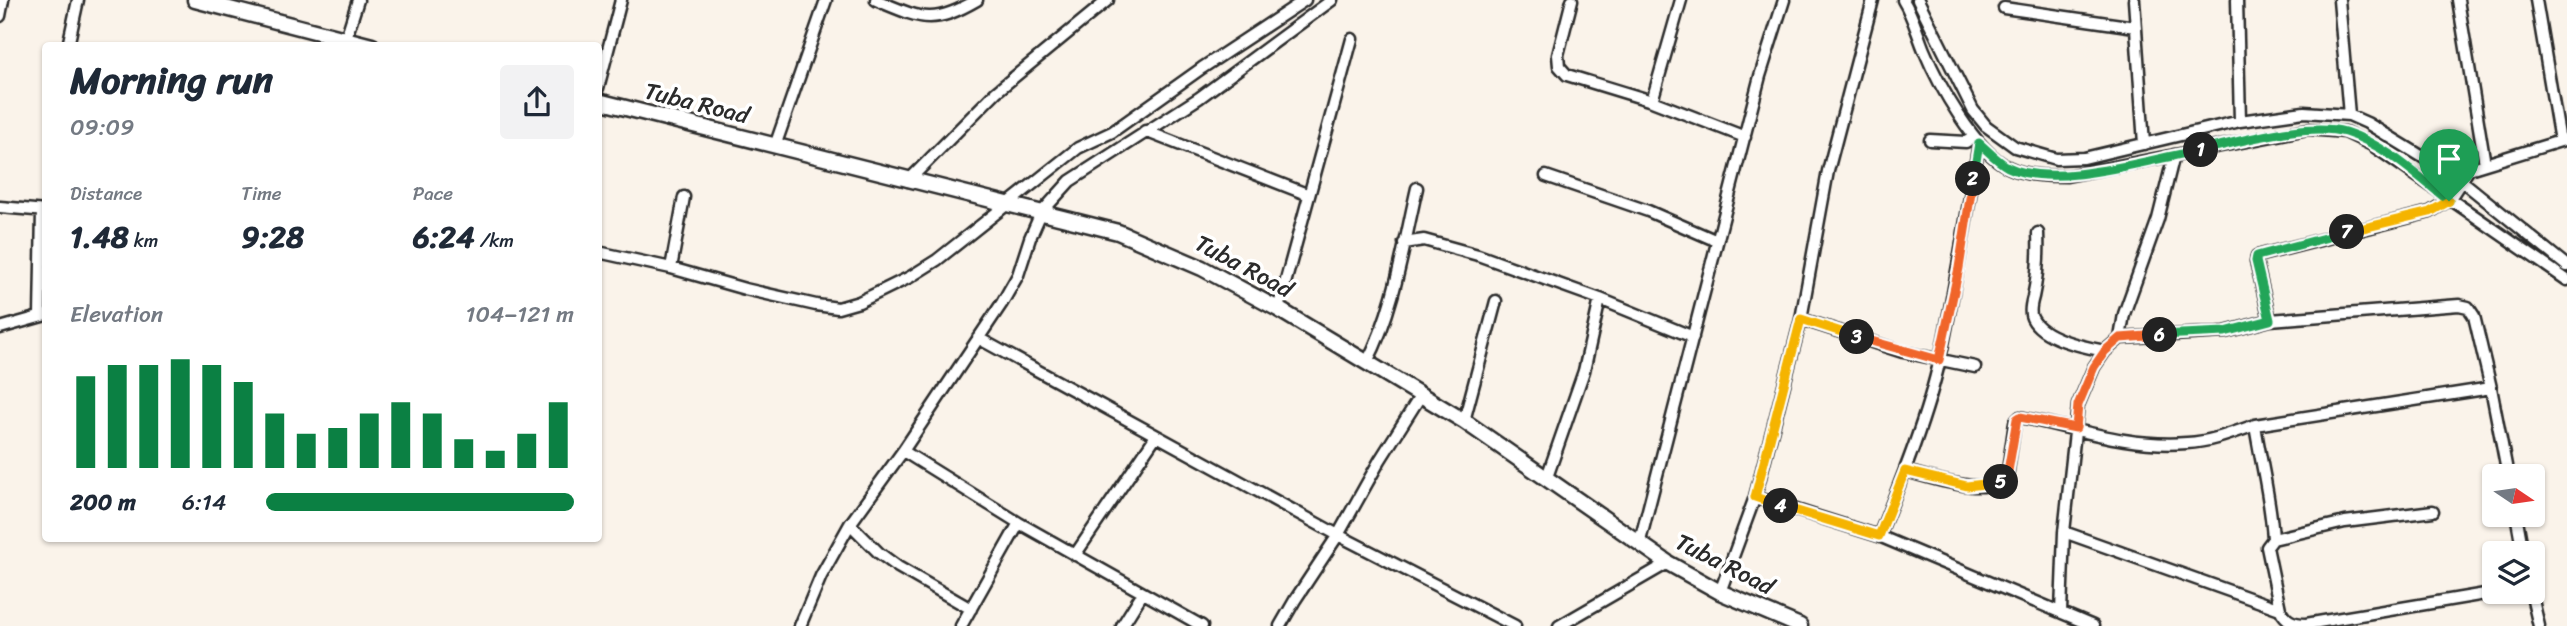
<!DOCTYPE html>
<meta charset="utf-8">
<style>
body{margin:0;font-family:Sriracha,sans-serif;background:#f2f2f3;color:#1f2937;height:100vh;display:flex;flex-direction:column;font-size:26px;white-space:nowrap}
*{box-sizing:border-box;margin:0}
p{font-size:23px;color:#747a83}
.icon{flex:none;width:38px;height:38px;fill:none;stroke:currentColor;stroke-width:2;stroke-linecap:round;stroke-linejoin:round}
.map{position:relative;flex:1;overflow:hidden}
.panel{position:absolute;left:42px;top:42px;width:560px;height:500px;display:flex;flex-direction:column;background:#fff;border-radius:7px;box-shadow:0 2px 5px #0004}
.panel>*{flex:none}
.needle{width:46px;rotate:103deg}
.fabs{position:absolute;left:2482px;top:464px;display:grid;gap:14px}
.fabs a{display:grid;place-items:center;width:63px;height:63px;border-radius:7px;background:#fff;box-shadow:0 2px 5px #0004;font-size:35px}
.pin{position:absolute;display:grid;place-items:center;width:60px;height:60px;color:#fff;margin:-72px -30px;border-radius:50% 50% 50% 0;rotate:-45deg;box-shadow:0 0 7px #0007}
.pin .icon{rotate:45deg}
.km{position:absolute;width:35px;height:35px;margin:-18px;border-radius:50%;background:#222;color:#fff;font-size:19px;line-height:35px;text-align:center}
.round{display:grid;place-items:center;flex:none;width:74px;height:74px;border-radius:7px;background:#f2f2f3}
.summary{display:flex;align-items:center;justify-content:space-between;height:119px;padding:0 28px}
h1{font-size:38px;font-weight:700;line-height:52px}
.figures{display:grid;grid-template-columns:repeat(3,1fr);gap:10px;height:119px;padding:7px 28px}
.figures div{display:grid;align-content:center}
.figures b{font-size:30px;font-weight:700}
.figures small{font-size:19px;font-weight:400}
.figures p{font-size:19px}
.chart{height:196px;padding:14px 28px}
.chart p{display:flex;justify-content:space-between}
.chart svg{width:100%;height:126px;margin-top:7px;stroke:#0b8043;stroke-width:6}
ul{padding:0 28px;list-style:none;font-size:23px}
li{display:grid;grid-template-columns:112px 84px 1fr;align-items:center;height:52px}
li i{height:18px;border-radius:9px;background:#0b8043}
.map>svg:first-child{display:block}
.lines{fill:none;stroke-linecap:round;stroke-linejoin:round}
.street-casing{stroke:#2b2b2b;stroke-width:15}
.secondary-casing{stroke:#2b2b2b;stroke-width:19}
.street{stroke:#fff;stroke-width:10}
.secondary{stroke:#fff;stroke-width:14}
.split-1-casing{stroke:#fff;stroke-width:14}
.split-2-casing{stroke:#fff;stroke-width:14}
.split-3-casing{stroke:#fff;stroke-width:14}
.split-4-casing{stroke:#fff;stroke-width:14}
.split-5-casing{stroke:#fff;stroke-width:14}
.split-6-casing{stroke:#fff;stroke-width:14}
.split-7-casing{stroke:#fff;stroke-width:14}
.split-8-casing{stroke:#fff;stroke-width:14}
.split-1{stroke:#22a559;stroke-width:9}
.split-2{stroke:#22a559;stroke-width:9}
.split-3{stroke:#f0652b;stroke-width:9}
.split-4{stroke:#f5b400;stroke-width:9}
.split-5{stroke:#f5b400;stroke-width:9}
.split-6{stroke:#f0652b;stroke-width:9}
.split-7{stroke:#22a559;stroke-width:9}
.split-8{stroke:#f5b400;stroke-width:9}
.labels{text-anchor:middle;stroke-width:7;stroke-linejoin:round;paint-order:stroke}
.street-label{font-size:24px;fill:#2b2b2b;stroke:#fff}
</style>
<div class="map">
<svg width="2567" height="626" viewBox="0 0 2567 626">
<rect width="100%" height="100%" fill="#faf3ea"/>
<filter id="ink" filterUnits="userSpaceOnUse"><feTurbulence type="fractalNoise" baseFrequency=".0143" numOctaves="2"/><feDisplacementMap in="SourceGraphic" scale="14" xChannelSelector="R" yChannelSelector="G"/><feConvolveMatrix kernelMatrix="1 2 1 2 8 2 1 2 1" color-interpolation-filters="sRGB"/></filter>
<g filter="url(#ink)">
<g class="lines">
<!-- street casing -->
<g class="street-casing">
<path id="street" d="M876 0C922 19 932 26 977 0
M1572 0 1558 55 1559 66 1567 75 1652 101 1745 137
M1903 0C1913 16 1917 33 1924 50 1938 84 1975 151 2008 167 2026 176 2047 176 2067 176L2308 129 2345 132 2372 145 2567 280
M1918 0 1973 110 1986 126 2015 147 2056 159 2084 158 2240 121 2304 112 2349 115 2367 123 2462 181 2567 266
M2134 0 2144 144
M2237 0 2240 121
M2339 0 2349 115
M2458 0 2485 164
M2536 0 2560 141
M2004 8 2135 27
M0 16 3 0
M346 38 358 0
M68 46 78 0
M598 88 621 0
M1652 101 1681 0
M1145 131 1309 195
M1930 140 1966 142 1973 137
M775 146 826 0
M1546 176 1648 211 1717 241
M908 181 996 92 1108 0
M0 207 46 211
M2038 233C2039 256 2038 275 2033 297 2031 304 2029 312 2032 318 2042 339 2085 347 2105 351
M1404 243 1424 240 1478 255 1600 299 1693 337
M598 252 671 268 745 289 816 305 838 308 859 302 910 277 937 260 1078 148 1112 132 1202 68 1305 0
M671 268 684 197
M1278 309 1352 39
M40 316 42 211
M1801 319 1903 352 1975 367
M2270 320 2256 261 2257 256 2430 212 2449 200 2469 169 2567 139
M0 328 46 315
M978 338 1338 535 1515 626
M2120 338 2225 332 2270 320 2459 305 2468 307 2474 316 2491 388 2508 476
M1367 362C1394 311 1404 244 1417 188
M1464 421 1496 301
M2255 425C2261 464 2271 500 2273 539
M903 451 1019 523 1202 626
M1905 471C1931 477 1986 498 2007 477L2015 422 2020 417C2074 428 2131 448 2187 443 2210 442 2233 433 2255 425L2491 388
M1547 477 1584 371 1600 299
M1755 497 1879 536 2093 626
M2433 511 2345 522 2273 539 2267 547 2280 609C2286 621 2293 624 2306 624L2497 592
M2516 514 2523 553
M850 524 879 553 898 567 971 609
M2064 532 2280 609
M1879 536C1901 481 1927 417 1940 359 1955 288 1967 215 1979 143
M1640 541 1760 76 1784 0
M1075 555 1156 436
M1720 592 1755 497 1775 420 1801 319 1828 171 1873 0
M2531 592 2539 626
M2061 612 2064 532 2078 405 2094 367 2105 351 2120 338 2124 314 2158 219 2174 155
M800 626 821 576 850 524 903 451 1002 303 1018 275 1030 238 1041 213 1070 181 1199 98 1332 0
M961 626 1019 523
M1122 626 1142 594
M1280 626 1295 600 1338 535 1380 460 1421 395
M1559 626 1668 563"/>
</g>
<!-- secondary casing -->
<g class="secondary-casing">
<path id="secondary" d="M195 0 372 46
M598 101 1118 232 1202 268 1278 309 1464 421 1668 563 1720 592 1800 626"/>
</g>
<!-- street -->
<use href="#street" class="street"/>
<!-- secondary -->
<use href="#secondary" class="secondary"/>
</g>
</g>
<g class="lines" filter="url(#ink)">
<!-- split-1 casing -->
<g class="split-1-casing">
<path id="split-1" d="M2201 150C2240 142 2308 121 2345 132 2384 144 2418 176 2449 201"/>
</g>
<!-- split-2 casing -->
<g class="split-2-casing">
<path id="split-2" d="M1973 179 1979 143C1988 151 1998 162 2008 167 2055 190 2150 159 2201 150"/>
</g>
<!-- split-3 casing -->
<g class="split-3-casing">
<path id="split-3" d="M1857 337 1939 360 1959 268 1973 179"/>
</g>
<!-- split-4 casing -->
<g class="split-4-casing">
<path id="split-4" d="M1781 506 1755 497 1801 319 1857 337"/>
</g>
<!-- split-5 casing -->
<g class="split-5-casing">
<path id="split-5" d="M1781 506 1879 536 1905 471 1967 486 2001 482"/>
</g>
<!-- split-6 casing -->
<g class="split-6-casing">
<path id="split-6" d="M2001 482 2007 477 2017 419 2020 417 2076 428 2078 405 2094 367 2105 351 2120 338 2160 335"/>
</g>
<!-- split-7 casing -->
<g class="split-7-casing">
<path id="split-7" d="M2160 335 2225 332 2270 320 2256 261 2257 256 2347 232"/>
</g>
<!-- split-8 casing -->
<g class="split-8-casing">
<path id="split-8" d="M2347 232 2430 212 2449 201"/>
</g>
<!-- split-1 -->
<use href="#split-1" class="split-1"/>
<!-- split-2 -->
<use href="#split-2" class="split-2"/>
<!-- split-3 -->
<use href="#split-3" class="split-3"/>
<!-- split-4 -->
<use href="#split-4" class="split-4"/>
<!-- split-5 -->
<use href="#split-5" class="split-5"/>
<!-- split-6 -->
<use href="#split-6" class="split-6"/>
<!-- split-7 -->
<use href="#split-7" class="split-7"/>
<!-- split-8 -->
<use href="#split-8" class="split-8"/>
</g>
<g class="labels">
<!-- street labels -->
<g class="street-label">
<text transform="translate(697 103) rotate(14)" y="8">Tuba Road</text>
<text transform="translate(1244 266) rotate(28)" y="8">Tuba Road</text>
<text transform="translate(1725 564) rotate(27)" y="8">Tuba Road</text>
</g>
</g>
</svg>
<div class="fabs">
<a><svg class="needle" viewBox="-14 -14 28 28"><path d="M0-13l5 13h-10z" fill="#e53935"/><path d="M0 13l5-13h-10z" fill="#747a83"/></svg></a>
<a><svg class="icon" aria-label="layers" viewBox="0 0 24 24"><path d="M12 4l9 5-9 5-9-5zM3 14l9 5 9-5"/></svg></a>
</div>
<div class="pin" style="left:2449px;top:201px;background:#1e9e55"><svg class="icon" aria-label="arrive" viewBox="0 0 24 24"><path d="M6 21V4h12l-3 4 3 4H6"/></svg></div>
<b class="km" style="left:2201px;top:150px">1</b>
<b class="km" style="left:1973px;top:179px">2</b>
<b class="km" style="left:1857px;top:337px">3</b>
<b class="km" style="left:1781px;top:506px">4</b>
<b class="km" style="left:2001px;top:482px">5</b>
<b class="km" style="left:2160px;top:335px">6</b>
<b class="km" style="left:2347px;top:232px">7</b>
<section class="panel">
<div class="summary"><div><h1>Morning run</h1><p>09:09</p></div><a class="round"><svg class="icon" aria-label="share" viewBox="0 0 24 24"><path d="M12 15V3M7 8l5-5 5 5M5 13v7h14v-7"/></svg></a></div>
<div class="figures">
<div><p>Distance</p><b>1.48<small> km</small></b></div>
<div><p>Time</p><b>9:28</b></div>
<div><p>Pace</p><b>6:24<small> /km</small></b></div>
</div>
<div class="chart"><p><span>Elevation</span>104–121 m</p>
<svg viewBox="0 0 160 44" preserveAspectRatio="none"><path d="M5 44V12M15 44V8M25 44V8M35 44V6M45 44V8M55 44V14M65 44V25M75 44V32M85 44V30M95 44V25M105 44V21M115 44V25M125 44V34M135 44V38M145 44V32M155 44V21"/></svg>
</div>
<ul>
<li><b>200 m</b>6:14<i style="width:100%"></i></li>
</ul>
</section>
</div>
